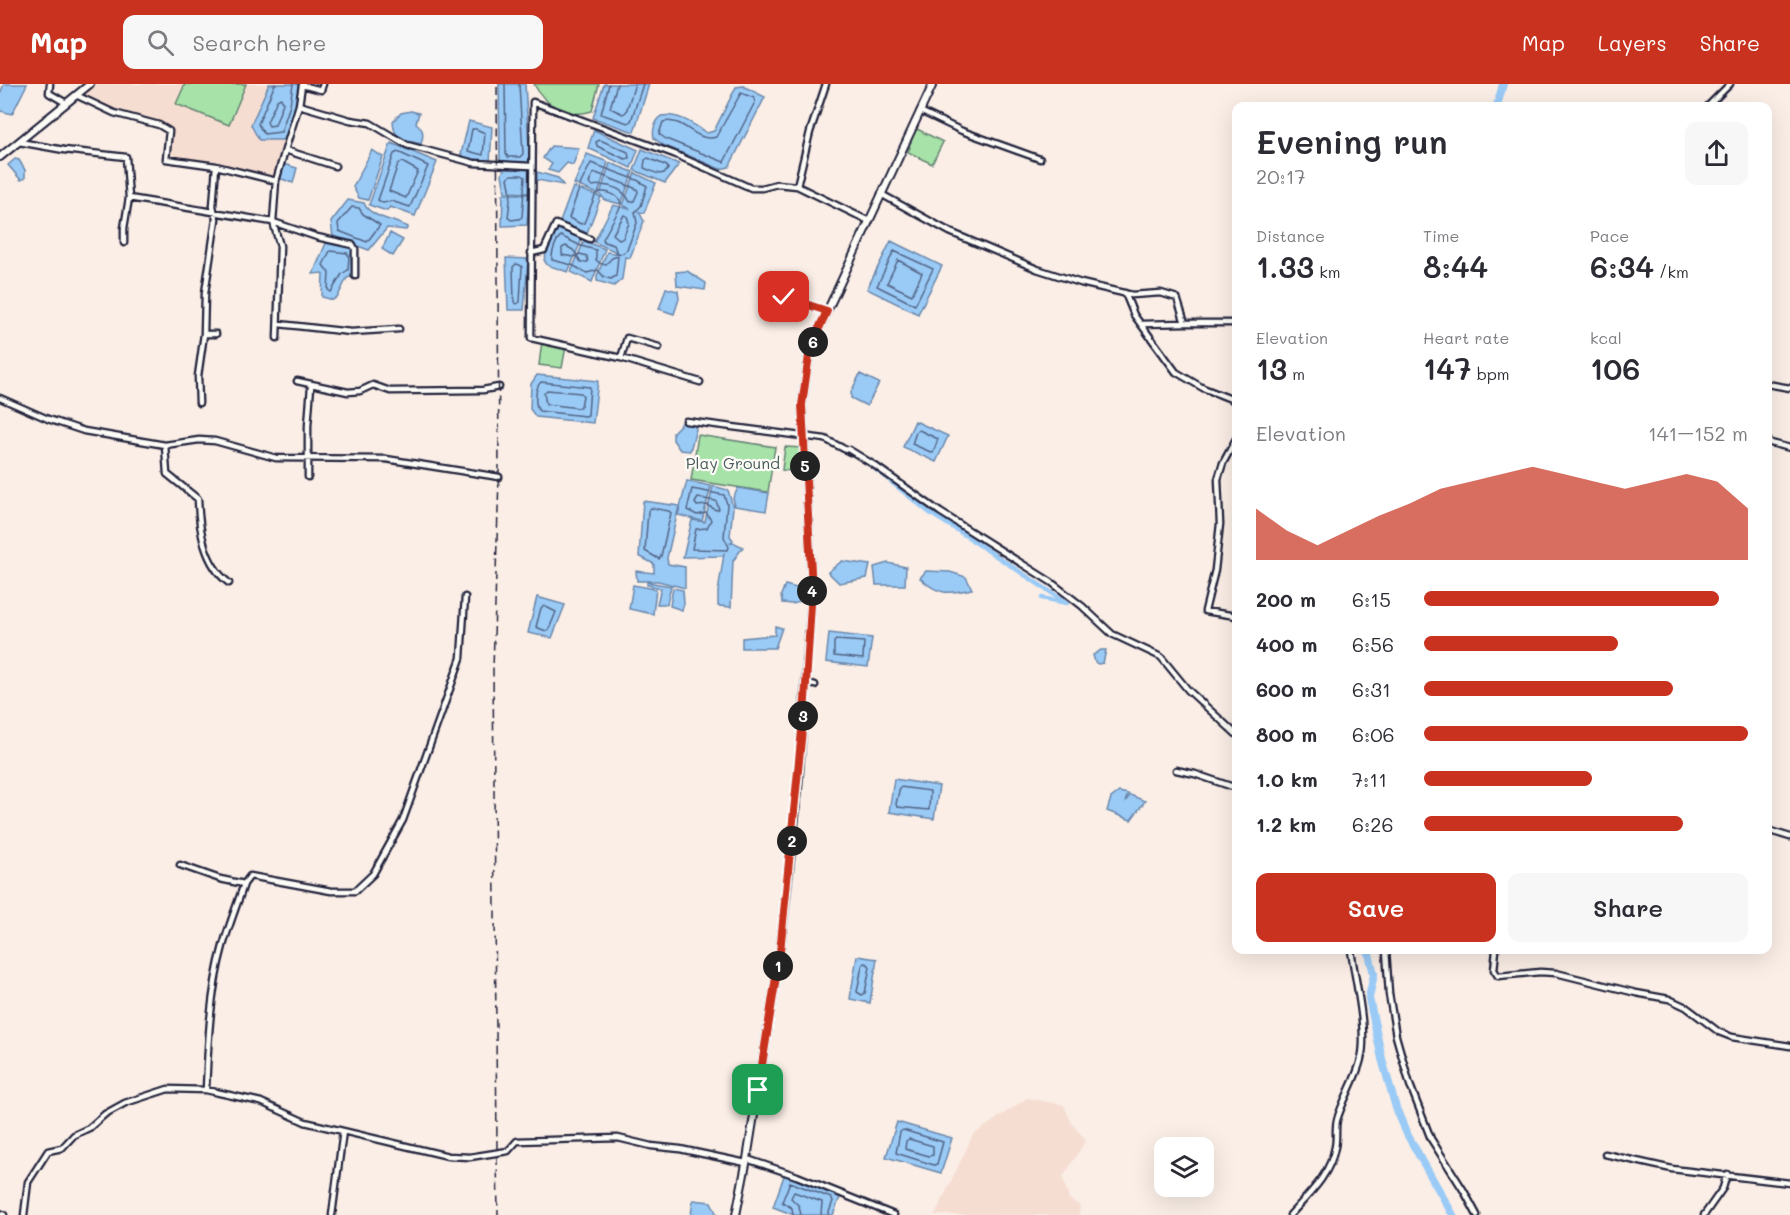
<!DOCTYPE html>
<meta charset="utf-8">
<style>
body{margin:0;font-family:Mali,sans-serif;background:#f7f7f7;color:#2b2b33;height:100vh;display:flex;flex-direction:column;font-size:22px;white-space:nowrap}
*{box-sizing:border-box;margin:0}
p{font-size:20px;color:#7c7c81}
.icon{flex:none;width:33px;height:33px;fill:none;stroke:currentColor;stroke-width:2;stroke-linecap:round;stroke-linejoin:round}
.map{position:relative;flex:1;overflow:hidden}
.panel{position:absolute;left:1232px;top:18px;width:540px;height:852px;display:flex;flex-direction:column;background:#fff;border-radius:12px;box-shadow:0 6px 24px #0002}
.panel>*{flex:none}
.fabs{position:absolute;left:1154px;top:1053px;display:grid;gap:12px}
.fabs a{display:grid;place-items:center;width:60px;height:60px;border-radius:12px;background:#fff;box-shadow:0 6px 24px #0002;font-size:30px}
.pin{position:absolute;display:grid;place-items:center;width:51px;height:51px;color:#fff;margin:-26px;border-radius:12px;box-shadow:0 3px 9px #0006}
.km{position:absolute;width:30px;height:30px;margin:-15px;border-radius:50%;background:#222;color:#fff;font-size:16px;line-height:30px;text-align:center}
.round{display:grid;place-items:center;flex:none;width:63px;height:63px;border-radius:12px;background:#f7f7f7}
.overview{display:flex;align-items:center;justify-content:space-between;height:102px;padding:0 24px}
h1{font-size:33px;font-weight:600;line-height:45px}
.metrics{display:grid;grid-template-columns:repeat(3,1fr);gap:9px;height:102px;padding:6px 24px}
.metrics div{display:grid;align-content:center}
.metrics b{font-size:30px;font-weight:600}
.metrics small{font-size:16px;font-weight:400}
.metrics p{font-size:16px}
.chart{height:168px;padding:12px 24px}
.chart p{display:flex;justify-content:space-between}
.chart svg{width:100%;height:108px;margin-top:6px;fill:#c8321e;opacity:.7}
.action{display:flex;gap:12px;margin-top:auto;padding:12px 24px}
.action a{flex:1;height:69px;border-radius:12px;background:#c8321e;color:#fff;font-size:24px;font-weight:600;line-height:69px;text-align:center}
.action a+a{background:#f7f7f7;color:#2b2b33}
ul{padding:0 24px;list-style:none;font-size:20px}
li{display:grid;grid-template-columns:96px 72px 1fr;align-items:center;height:45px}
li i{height:15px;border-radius:8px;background:#c8321e}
header{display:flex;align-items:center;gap:36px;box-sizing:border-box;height:84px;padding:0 30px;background:#c8321e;color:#fff}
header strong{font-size:28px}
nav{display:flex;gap:33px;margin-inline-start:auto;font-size:21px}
.search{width:420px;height:54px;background:#f7f7f7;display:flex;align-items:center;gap:15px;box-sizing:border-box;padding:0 21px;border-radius:12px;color:#7c7c81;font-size:22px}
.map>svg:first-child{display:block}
.built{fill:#f6ddd2}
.green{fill:#a7e2a8;stroke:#648272;stroke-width:1.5}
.water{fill:#9acaf6;stroke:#6a87ab;stroke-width:1.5}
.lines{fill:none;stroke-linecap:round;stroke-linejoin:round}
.shore{stroke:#526586;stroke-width:1.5}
.canal{stroke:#9acaf6;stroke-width:4.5}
.river{stroke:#9acaf6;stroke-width:8}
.minor-casing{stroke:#22223b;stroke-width:9}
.secondary-casing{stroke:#22223b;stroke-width:10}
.minor{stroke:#fdfcf7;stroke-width:4.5}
.secondary{stroke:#fdfcf7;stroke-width:6}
.rail{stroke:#22223b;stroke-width:1.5;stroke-dasharray:9 4.5;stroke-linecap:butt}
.minor-bridge-casing{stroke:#22223b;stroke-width:9;stroke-linecap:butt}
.minor-bridge{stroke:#fdfcf7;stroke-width:4.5}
.route-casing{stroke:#fff;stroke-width:12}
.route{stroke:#c8321e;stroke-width:8}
.labels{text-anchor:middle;stroke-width:4.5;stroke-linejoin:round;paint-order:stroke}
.park-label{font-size:16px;fill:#4a5c5c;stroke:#fdfcf7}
</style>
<header>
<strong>Map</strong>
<div class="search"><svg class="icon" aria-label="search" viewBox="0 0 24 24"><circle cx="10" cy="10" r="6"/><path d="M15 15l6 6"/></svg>Search here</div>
<nav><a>Map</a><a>Layers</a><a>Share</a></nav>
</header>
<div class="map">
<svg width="1790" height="1131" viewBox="0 0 1790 1131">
<rect width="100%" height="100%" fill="#faeee6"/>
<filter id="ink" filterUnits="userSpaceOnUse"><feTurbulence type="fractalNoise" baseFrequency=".0167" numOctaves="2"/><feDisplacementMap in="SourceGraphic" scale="12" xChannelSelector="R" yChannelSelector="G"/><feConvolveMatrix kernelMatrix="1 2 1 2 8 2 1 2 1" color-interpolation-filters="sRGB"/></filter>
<g filter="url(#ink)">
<!-- built -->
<path class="built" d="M95 0H301L275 96 217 81 166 75 169 48 80 11Z
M1027 1014 1064 1021 1072 1040 1086 1056 1063 1093 1069 1115 1080 1122 1079 1131H935L973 1051Z"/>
<!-- green -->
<path class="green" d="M185 0H246L229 41 176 20Z
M534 0H599L592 27C568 35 545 22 534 0Z
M915 44 943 58 932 80 908 68 910 63 906 61Z
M542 257 566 262 562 284 539 281Z
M698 351 775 363 768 408 691 396Z
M785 363 803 364 802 388 782 386Z"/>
<!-- water -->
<path class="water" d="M4 0H27L12 30 0 27V10Z
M269 0H299L296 22 285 56H259L251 41Z
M499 0H525L530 79H500Z
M604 0H649L634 48 593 34Z
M743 2 765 13 729 83 720 85 663 61 654 54C652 45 655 39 661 32 678 29 693 40 707 49L714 47 736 3Z
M411 27 419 29 416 39C424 45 424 51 421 60 404 56 394 57 393 37L401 29Z
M469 37 492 43 490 79 464 74 461 70Z
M594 46 638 66 631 84 588 64Z
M391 59 437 78 415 132 390 123 387 127 369 121Z
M551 62 579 64 573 81 567 79 558 89 548 86 552 80 543 74Z
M642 65 679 80 665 99 634 86Z
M372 66 383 73 368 116 359 114 353 103Z
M587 70 608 78 598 110 574 100Z
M15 75 19 76 25 86V94L21 96 8 81Z
M610 79 633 88 621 120 605 116 600 110Z
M283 80 297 84 293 99 279 94Z
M504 85H531L530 109 505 108 502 90Z
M537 88 558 94 563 101 537 96Z
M635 89 656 99 644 129 639 128 644 137 630 174 625 173 622 195 614 202 597 197V192L607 168 621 170 594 158 613 121 630 125 623 121Z
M573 103 601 113 587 149 560 138Z
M503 110H529L527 141 502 142Z
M348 116 364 119C369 133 394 136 408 143L406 146 387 144 369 166 333 153 331 138Z
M558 144 582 155 568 188 547 181 544 176 554 148Z
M390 149 403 156 393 172 382 165Z
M584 157 605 165 592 198 571 188Z
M891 157 942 182 918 230 867 205Z
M326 159 355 164 354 192 347 194 338 212 333 216 322 213 323 189 313 190Z
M506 174 528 175 524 226H508Z
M687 187 706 199 705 206 677 202 676 188Z
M666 204 678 207 679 215 674 230 659 225Z
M860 290 879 299 867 322 851 314V308Z
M537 291 598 297 593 339 536 333 530 325 531 300Z
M915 337 948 352 936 378 903 363Z
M689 338 694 340 696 345 690 367 680 366 673 356V348L682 339Z
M687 397 711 402 702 437 678 431Z
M713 402 728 406 733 423 730 452 733 456 730 460 733 458 743 463 733 477 731 523 718 522V508L724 470 722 472 683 473 692 436 705 438Z
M738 404 769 409 766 427 735 422 733 414Z
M643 417 679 422 667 474 668 480 685 483V504L658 497H637L636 487 654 489V480L639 472Z
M842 477 870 481 867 494 839 499 828 488Z
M888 479 906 483 905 501H876L874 483Z
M926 487 950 488 966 493 972 505C948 510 939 512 920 494Z
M647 498 671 502 667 520H657L661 504 647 501Z
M633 501 656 505 653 530 629 525Z
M785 501 801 505 800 517C795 521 789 520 782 519L781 511Z
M673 504 683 506 684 520 682 526 670 522Z
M537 513 565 521 552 554 528 549Z
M775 542 782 544 775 564H742V554L775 551Z
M829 549 872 554 868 583 826 578Z
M1101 566H1106L1103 579 1098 580 1095 578 1093 571Z
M894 695 939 702 934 735 889 728Z
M1119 708 1128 710 1125 718 1130 711 1145 717 1131 736 1107 727 1111 714Z
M857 872 877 875 870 919 850 915Z
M897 1038 952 1054 941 1089 886 1073Z
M785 1089 841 1111 833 1131H794L773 1123Z
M693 1116 711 1118 717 1131H691Z"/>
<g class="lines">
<!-- shore -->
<path class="shore" d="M275 0 258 40 264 50 281 48 290 21 293 0
M505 0 506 70 508 73H520L523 70 519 0
M609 0 601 30 628 39 631 37 643 0
M617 0 610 24 623 30 626 28 635 0
M741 9 754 14 755 18 724 78 666 55 659 50 663 38C683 32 697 60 716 53Z
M281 14 283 19 275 41 269 42 267 38 277 16Z
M472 45H476L485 49 483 71 468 67Z
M600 56 628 68 629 74 625 75 597 62 596 58Z
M398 68 428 82 410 123 391 117 383 119 378 116 394 70Z
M648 74 667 82 668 85C661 95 653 87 644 84L645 76Z
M402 78 418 87 406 114 389 107 398 80Z
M591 79 637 96 647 102 641 122 635 128 637 139 627 166 621 170 617 169 614 161 604 158 603 155 621 122C622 112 608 107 599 108L595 112 584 139 581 140 569 134 581 99Z
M596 89 637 105 638 108 634 117 630 118C622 102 606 100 591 102L589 99 593 90Z
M511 91H522L525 93 522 133 519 135 511 136 508 133 511 109 508 94Z
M352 123 359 124 363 130 380 141 367 158 339 147 338 139Z
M624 131 627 132 629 139 623 154 620 156 613 150Z
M561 152 581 162 596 166V176L601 180H606L612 174 618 172 616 192 611 195 604 193 598 186 587 189 572 181 552 176C551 170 556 155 561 152Z
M566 162 573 166 577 171 580 170 587 172 588 178H581L577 172 574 173 562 171V164Z
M330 167 347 169 349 172 348 186 342 190 331 208 328 206 329 189 323 181Z
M894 167 933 185 915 221 877 202Z
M898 176 922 189 912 211 887 199Z
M516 180 520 181 522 183 520 218 517 220 514 218 513 183Z
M541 298 590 303 588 331 585 332 539 327C534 320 535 303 541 298Z
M547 306 581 309 583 312 581 322 579 324 546 320 544 309Z
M919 346 938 355 933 369 912 360 916 348Z
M692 405 724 411 727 420 724 453 729 463 728 466 692 465 696 445 707 444 711 436 706 429 697 431 687 426Z
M698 414 716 417 719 425 716 426 707 421 697 422 695 419Z
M651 424 669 427 671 429 661 472 659 475 645 467 648 427Z
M544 522 556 528 549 545 546 547 536 543 541 524Z
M836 556 864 558 863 575 834 572V558Z
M900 703 930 707 929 726 897 723 896 720Z
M864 879 868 880 870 883 865 909 862 911 857 908 862 882Z
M903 1046 943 1058 937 1080 934 1081 896 1069 900 1048Z
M909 1055 933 1062V1071L929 1072 905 1065 906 1057Z
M793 1131 792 1124 782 1118 790 1098 831 1114 833 1117 828 1131
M801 1131 799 1122 791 1114 794 1108 822 1118 821 1131"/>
<!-- canal -->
<path class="canal" d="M874 384 930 429 973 456
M972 456 1067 519 1042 514"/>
<!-- river -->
<path class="river" d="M1497 22 1503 0
M1368 866 1374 890 1369 914 1382 975 1396 1024 1407 1050 1453 1131"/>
<!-- minor casing -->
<g class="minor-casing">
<path id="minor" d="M50 0 49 9 66 19
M76 11 114 29 159 41 169 47 166 75 216 82 276 97
M299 21 350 36 370 39 407 61 474 79 531 82
M1708 22 1730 0
M920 27 962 47 1040 75
M19 58 64 66 126 73 129 114 124 144V159
M285 66 299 21 302 1 321 6 323 0
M335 82 285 66 276 97 273 138 317 153 353 161 355 165V192
M797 102 810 48 826 0
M881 110 950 148 1037 185 1081 199 1132 211 1161 209 1177 214 1185 239H1236
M129 114 273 138 280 162 277 254
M531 169 544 166 556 140 590 155
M1125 209 1134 231 1176 288 1203 304 1236 317
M784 213 827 227
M279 240 351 248 399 245
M1142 240 1185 239
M204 250H216
M621 274 627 254 659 263
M297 297 348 308 360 307 373 301 390 307 483 306 499 303
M700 298 621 274 531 254 533 18 674 70 751 104H762L777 100 797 102 869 137
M1767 300 1790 304
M0 314 48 335 84 347 165 361 199 356 215 357 276 374 386 375 499 393
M199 319 198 292 204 250 205 209 216 135 213 122 216 82
M686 337 825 355 850 368
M1236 355 1223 379 1218 395 1220 440 1215 486 1205 527 1236 532
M1767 358 1790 364
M165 361 167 390 198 415C199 445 204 480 229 499
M874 381 940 428 1051 498 1082 522 1112 550 1161 573 1188 606 1236 650
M308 393V342L311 302
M806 599 815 601
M1176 686 1195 690 1236 704
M1767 746 1790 753
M180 781 220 795 244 800
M1386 866 1389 910 1396 952 1410 1001 1431 1055 1464 1107 1477 1131
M1496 866 1494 886 1498 892 1540 888 1556 889 1636 909 1669 915 1686 923 1719 948 1732 953 1790 962
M206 1006C208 958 210 909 223 862 229 841 237 821 244 800L250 792 331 807H355L373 790 403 736 461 574 465 513
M1605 1070 1672 1085 1790 1099
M747 1075 797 1092 894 1131
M0 1129 4 1131
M24 1131 28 1098 48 1067 62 1064 74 1051 89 1044 105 1030 125 1019 168 1005 206 1006 261 1018 305 1038 448 1072 470 1073 508 1067 517 1057 618 1054 651 1062 680 1065 746 1079
M332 1131 343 1047
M1290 1131C1308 1111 1330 1092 1335 1063 1337 1054 1335 1044 1337 1036 1343 1015 1356 996 1361 975 1368 947 1355 896 1351 866
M1704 1131 1723 1104 1727 1090"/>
</g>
<!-- secondary casing -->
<g class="secondary-casing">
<path id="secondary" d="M0 73 90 0
M736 1131 747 1075 780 868 798 707 812 505 802 321 810 264 933 0"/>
</g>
<!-- minor -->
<use href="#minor" class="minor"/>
<!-- secondary -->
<use href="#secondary" class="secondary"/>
<!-- rail -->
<path class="rail" d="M497 1065 493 585 499 393 497 0
M497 1072 498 1131"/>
<!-- minor-bridge casing -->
<g class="minor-bridge-casing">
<path id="minor-bridge" d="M848 365 874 381"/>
</g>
<!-- minor-bridge -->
<use href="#minor-bridge" class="minor-bridge"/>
</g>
</g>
<g class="lines" filter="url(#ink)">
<!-- route casing -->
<g class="route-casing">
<path id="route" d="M758 1006 780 868 805 616 812 505 802 321 810 264 827 227 784 213"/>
</g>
<!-- route -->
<use href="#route" class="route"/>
</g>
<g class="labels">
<!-- park labels -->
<g class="park-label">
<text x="733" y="385">Play Ground</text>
</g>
</g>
</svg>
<div class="fabs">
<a><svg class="icon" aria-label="layers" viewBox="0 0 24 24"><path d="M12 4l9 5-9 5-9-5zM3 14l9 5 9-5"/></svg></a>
</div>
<div class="pin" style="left:758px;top:1006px;background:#1e9e55"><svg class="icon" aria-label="arrive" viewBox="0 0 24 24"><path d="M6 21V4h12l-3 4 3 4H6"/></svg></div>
<div class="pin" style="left:784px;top:213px;background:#d93025"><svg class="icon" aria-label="check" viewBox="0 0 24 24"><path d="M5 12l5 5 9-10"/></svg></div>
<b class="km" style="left:778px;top:882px">1</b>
<b class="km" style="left:792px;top:757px">2</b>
<b class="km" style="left:803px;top:632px">3</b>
<b class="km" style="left:812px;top:507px">4</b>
<b class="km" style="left:805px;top:382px">5</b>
<b class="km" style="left:813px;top:258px">6</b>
<section class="panel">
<div class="overview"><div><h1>Evening run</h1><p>20:17</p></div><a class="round"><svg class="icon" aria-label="share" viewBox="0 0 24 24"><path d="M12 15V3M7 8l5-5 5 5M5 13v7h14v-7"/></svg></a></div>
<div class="metrics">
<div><p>Distance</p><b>1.33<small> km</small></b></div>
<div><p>Time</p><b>8:44</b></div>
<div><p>Pace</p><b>6:34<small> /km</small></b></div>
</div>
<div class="metrics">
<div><p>Elevation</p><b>13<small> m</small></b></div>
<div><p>Heart rate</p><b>147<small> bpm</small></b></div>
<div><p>kcal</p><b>106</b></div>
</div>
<div class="chart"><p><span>Elevation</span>141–152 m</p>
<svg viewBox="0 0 160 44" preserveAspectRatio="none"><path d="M0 44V23L10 32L20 38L30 32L40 26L50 21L60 15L70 12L80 9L90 6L100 9L110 12L120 15L130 12L140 9L150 12L160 23V44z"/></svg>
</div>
<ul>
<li><b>200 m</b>6:15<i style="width:91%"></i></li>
<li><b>400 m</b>6:56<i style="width:60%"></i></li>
<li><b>600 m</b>6:31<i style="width:77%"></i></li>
<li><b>800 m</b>6:06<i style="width:100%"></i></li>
<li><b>1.0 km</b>7:11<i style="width:52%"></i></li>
<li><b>1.2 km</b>6:26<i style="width:80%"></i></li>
</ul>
<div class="action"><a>Save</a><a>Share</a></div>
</section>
</div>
